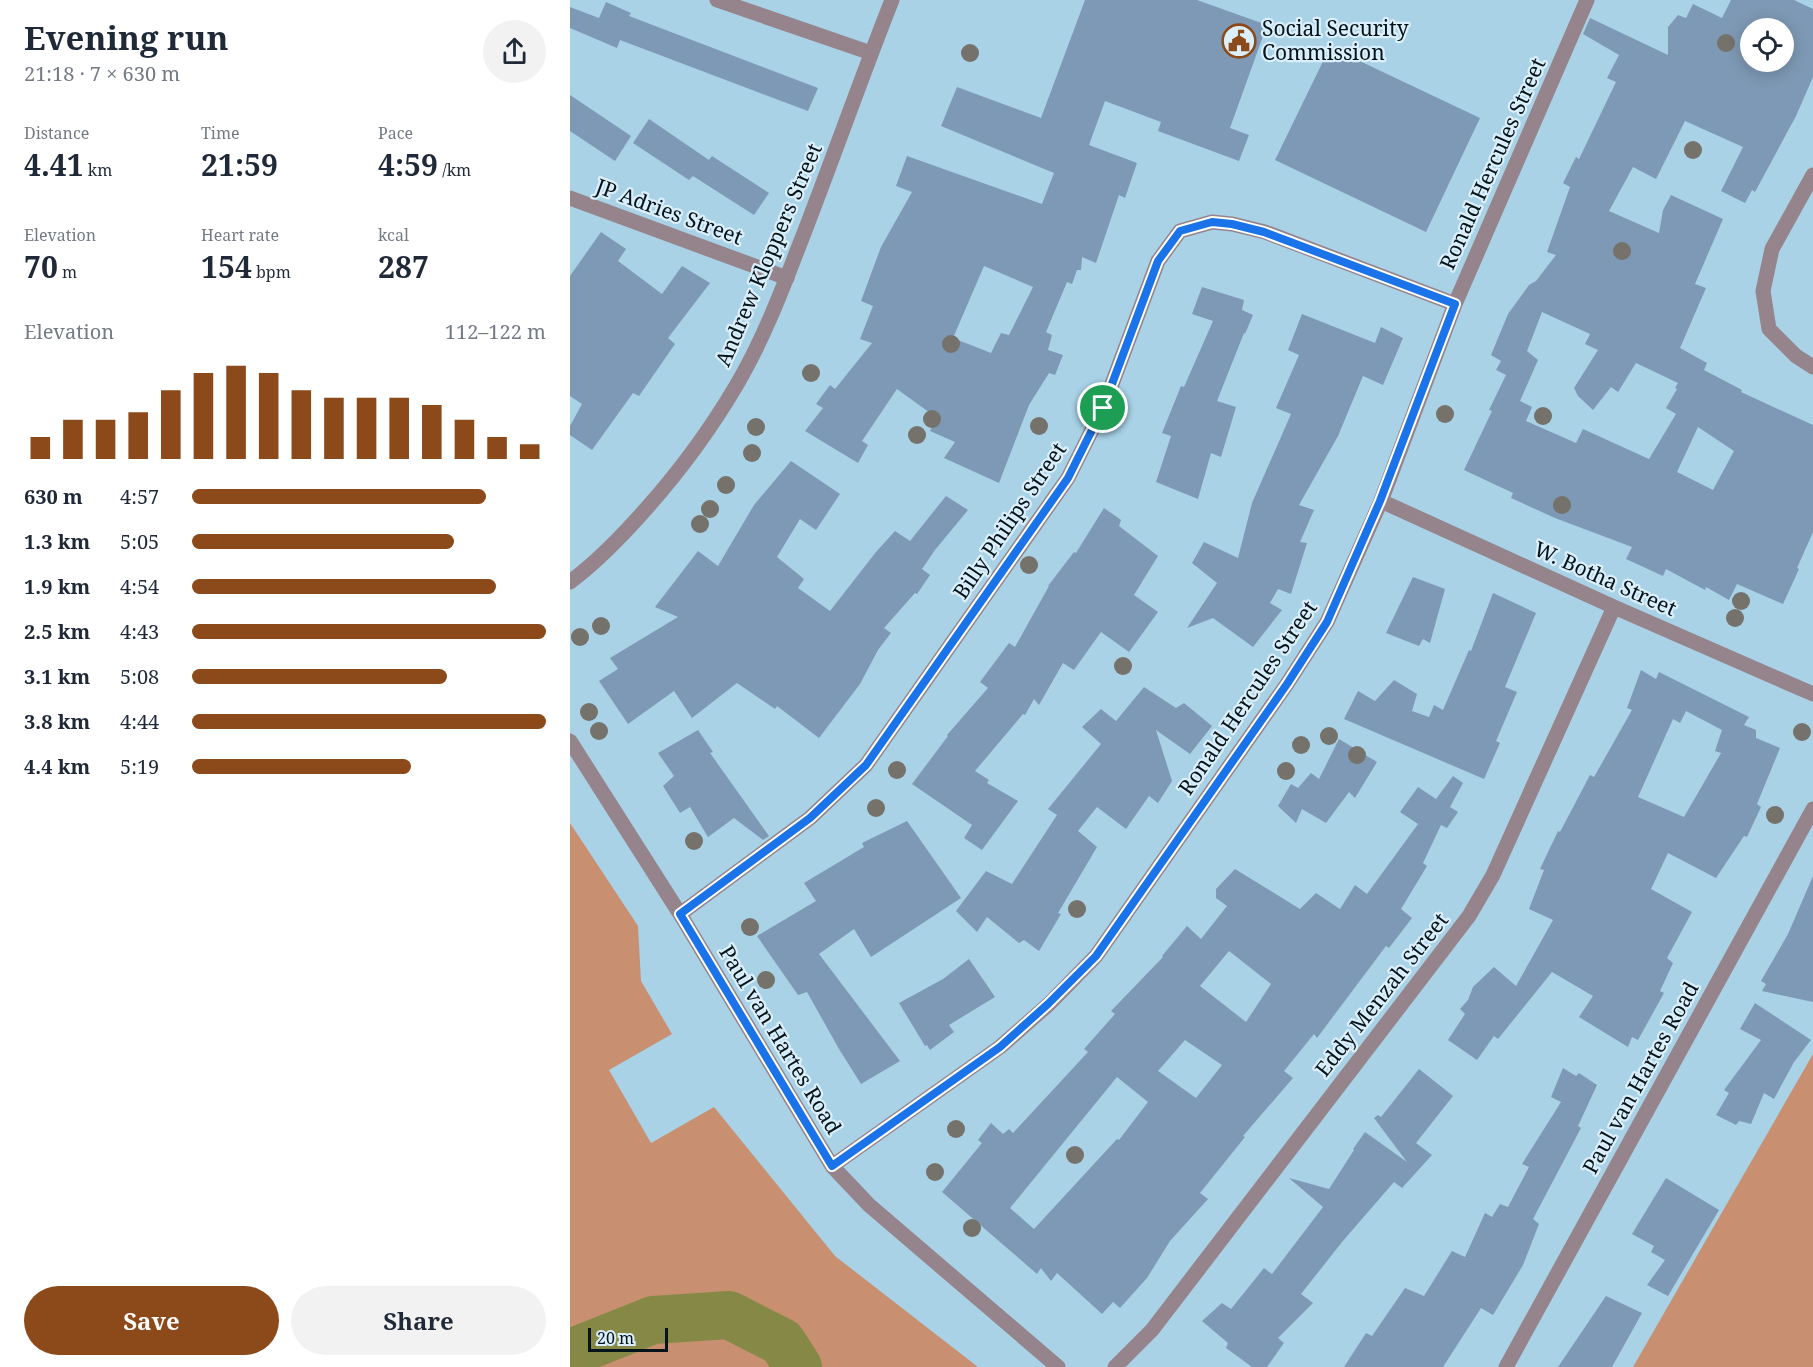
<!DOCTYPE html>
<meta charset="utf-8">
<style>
body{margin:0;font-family:"Noto Serif",serif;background:#f2f2f3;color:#1f2937;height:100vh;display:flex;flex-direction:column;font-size:22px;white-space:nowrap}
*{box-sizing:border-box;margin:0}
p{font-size:20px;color:#747a83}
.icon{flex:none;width:33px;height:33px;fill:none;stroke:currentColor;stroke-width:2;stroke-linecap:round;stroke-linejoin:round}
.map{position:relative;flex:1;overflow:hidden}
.side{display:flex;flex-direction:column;background:#fff;width:570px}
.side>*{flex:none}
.controls{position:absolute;left:1170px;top:18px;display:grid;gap:12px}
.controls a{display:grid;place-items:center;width:54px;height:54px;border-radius:50%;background:#fff;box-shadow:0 3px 15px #0003;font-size:30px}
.scale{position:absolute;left:18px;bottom:15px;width:80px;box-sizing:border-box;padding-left:6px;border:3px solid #05131b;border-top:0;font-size:16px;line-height:21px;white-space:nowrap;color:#05131b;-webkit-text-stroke:4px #dbeffa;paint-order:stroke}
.pin{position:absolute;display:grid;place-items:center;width:51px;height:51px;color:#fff;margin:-26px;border:3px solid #fff;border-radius:50%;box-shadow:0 2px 6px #0007}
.round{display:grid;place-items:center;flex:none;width:63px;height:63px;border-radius:32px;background:#f2f2f3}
.head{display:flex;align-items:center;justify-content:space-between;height:102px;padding:0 24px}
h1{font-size:33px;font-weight:700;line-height:45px}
.figures{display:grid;grid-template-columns:repeat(3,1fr);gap:9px;height:102px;padding:6px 24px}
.figures div{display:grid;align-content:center}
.figures b{font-size:30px;font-weight:700}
.figures small{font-size:16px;font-weight:400}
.figures p{font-size:16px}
.chart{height:168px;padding:12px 24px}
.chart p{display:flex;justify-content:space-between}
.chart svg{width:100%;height:108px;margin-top:6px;stroke:#8c491a;stroke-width:6}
.action{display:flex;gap:12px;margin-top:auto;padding:12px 24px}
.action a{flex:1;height:69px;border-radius:36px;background:#8c491a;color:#fff;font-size:24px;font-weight:700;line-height:69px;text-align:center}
.action a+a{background:#f2f2f3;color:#1f2937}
ul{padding:0 24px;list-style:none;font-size:20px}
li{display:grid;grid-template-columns:96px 72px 1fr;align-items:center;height:45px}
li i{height:15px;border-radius:8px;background:#8c491a}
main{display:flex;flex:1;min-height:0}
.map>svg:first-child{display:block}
.green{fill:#c89070}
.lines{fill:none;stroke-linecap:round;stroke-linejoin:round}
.river{stroke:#868945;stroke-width:48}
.building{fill:#7e99b5;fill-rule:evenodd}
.minor{stroke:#95848b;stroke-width:15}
.tertiary{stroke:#95848b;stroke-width:15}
.tree{fill:#75716b}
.route-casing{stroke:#fff;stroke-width:12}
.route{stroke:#1a73e8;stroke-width:8}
.labels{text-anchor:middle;stroke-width:4.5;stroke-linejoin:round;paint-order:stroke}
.poi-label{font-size:21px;fill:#05131b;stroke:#dbeffa;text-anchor:start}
.street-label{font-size:21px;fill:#05131b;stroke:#dbeffa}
</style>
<main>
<section class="side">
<div class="head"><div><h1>Evening run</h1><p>21:18 · 7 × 630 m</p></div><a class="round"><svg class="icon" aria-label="share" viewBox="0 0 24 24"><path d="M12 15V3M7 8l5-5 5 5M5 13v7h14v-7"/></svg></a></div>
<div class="figures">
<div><p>Distance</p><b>4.41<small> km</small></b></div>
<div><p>Time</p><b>21:59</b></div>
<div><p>Pace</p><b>4:59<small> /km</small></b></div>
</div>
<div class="figures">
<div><p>Elevation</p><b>70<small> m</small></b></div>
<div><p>Heart rate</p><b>154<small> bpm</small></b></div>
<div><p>kcal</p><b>287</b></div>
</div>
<div class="chart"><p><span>Elevation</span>112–122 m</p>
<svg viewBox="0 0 160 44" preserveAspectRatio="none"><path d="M5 44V35M15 44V28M25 44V28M35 44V25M45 44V16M55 44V9M65 44V6M75 44V9M85 44V16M95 44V19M105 44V19M115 44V19M125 44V22M135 44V28M145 44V35M155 44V38"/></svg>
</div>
<ul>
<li><b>630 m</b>4:57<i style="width:83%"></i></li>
<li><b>1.3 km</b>5:05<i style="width:74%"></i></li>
<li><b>1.9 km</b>4:54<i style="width:86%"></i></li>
<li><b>2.5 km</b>4:43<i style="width:100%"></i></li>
<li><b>3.1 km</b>5:08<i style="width:72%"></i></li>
<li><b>3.8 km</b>4:44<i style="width:100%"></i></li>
<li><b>4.4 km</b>5:19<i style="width:62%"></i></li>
</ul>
<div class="action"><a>Save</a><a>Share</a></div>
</section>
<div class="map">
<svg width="1243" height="1367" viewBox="0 0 1243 1367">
<rect width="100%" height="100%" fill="#a9d2e7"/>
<!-- green -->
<path class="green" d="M0 823 68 926 71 981 102 1034 39 1070 81 1143 144 1107 265 1256 408 1367H0Z
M1243 1054V1367H1063Z"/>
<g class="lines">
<!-- river -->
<path class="river" d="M0 1353 83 1320 159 1315 212 1342 228 1367"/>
</g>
<!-- building -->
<path class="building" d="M515 0H627L697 25 660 128 679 135 669 161 588 131 591 122 535 101 519 145 567 163 555 198 549 195 526 263 512 257 511 270H507L502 284 497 282 476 332 482 335 478 350 493 355 485 375 479 373 459 405 429 483 374 458 385 442 360 431 367 418 327 389 292 441 298 445 288 463 235 431 253 408 246 404 260 385 265 389 302 343 290 339 303 306 291 301 311 247 342 192 326 186 337 156 472 204 484 173 371 126 387 87 471 118ZM414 266 463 287 439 335 431 333 421 353 383 338Z
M1161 0H1224L1243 9V77L1226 116 1185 192 1182 190 1175 203 1151 191 1173 147 1115 121 1086 179 1063 167 1039 211 1089 233 1093 210 1101 195 1153 219 1125 284 1136 288 1110 348 1137 363 1134 370 1172 390 1171 392 1243 425V532L1227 568 1229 569 1213 604 1167 584 1159 600 1136 587 1135 590 1096 569 1093 576 1056 559 1062 547 985 518 941 498 943 493 894 470 922 411 919 410 936 375 926 370 931 361 921 355 938 314 959 285 966 281 986 255 977 252 1000 187 993 183 1006 157 1009 159 1046 82 1037 78 1049 55 1013 34 1020 18 1098 55V27L1108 15 1116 18 1123 4 1152 18ZM1180 28H1214V62H1180ZM972 312 1020 334 1015 344 1028 350 1004 388 1008 396 1023 410 1041 387 1048 392 1066 363 1108 383 1105 388 1107 389 1096 408 1106 414 1079 459 1013 429 1006 443 956 421 962 407 950 401 968 360 957 351ZM1128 427 1164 451 1143 490 1107 472Z
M36 2 61 13 59 16 248 88 238 111 50 40 47 48 0 28V7L29 18Z
M760 47 910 118 856 232 705 160Z
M0 95 61 136 45 161 0 131Z
M79 119 139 160 142 156 199 193 184 215 123 176 119 180 63 143Z
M31 232 56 249 48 261 92 294 112 266 140 283 98 338 105 344 69 396 63 393 22 450 0 435V426L12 404 0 396V276Z
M632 287 674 300 672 310 683 315 675 334 674 333 647 401 666 407 651 457 641 453 628 499 586 482 601 436 592 433 611 386 614 387 643 321 622 314Z
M732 314 805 343 811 327 833 338 813 385 793 376 768 436 729 505 744 510 730 542 737 543 721 594 708 589 700 603 712 610 683 647 643 618 617 628 647 583 622 563 634 542 668 558 682 503 721 414 706 408 729 355 718 350Z
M221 461 270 494 246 530 230 519 207 557 234 579 228 588 260 611 306 552 325 531 340 541 376 496 398 510 365 550 352 569 360 575 347 594 345 593 314 628 321 633 308 650 290 684 249 738 207 706 205 709 167 683 122 718 104 691 58 724 29 681 48 669 40 658 108 617 85 607 128 551 148 566 184 505Z
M534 508 551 520 549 526 588 556 564 595 588 612 559 652 531 632 504 670 493 663 469 705 464 699 455 715 453 714 405 771 419 780 417 783 448 801 412 850 394 838 402 825 342 784 378 736 377 735 418 688 410 682 439 643 445 647 479 586H478L504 552 506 553Z
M843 577 875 589 860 643 853 639 849 646 816 633Z
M923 593 966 613 935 687 947 692 926 741 930 743 914 779 774 719 788 691 805 701 824 680 847 694 842 711 859 717 864 705 873 710 899 650 901 651Z
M1071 670 1086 679 1089 672 1179 717 1174 725 1186 730V738L1210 748 1187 804 1191 807 1177 837 1174 836 1146 878 1098 853 1081 889 1122 912 1097 958 1103 963 1090 991 1094 993 1068 1040 1062 1037 1058 1047 1009 1017 1023 996 982 972 928 1039 924 1036 907 1060 878 1040 895 1014 890 1009 898 1000 903 987 924 967 946 986 983 920 959 909 974 870 970 869 988 831 990 832 1020 775 1024 777 1062 710 1057 708ZM1116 711 1152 730 1145 751 1151 753 1114 817 1068 797 1103 719 1110 723Z
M574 687 606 708 614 703 642 726 620 754 586 730 602 781 588 803 579 796 556 829 527 807 508 831 527 847 488 913 491 914 469 951 454 940 449 943 417 917 407 932 386 911 416 871 442 884 487 815 478 809 531 744 512 727 531 709 546 721Z
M128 730 143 752 140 753 199 836 193 840 164 818 138 837 120 807 110 813 93 786 104 776 88 753Z
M769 739 807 762 785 798 779 792 756 823 732 809 726 823 708 806 721 784 728 788 741 773 749 779Z
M883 776 893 783 880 807 888 812 877 828 871 825 853 863 857 866 831 909 842 918 819 948 816 946 747 1038 744 1034 714 1071 723 1078 673 1136 675 1137 630 1193 638 1199 600 1241 577 1278 550 1308 543 1302 532 1314 487 1273 481 1281 471 1268 467 1274 372 1192 412 1143 408 1140 421 1123 433 1134 439 1129 443 1133 518 1052 514 1049 545 1014 541 1011 593 957 592 956 617 926 631 939 657 906 646 898V889L665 869 730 909 746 893 770 909 785 885 797 894 848 824 830 812 848 787 866 799ZM659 951 701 984 676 1022 630 986ZM615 1040 652 1065 626 1098 588 1071ZM547 1077 578 1102 549 1140 547 1139 464 1229 440 1208Z
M337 821 391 898 301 957 284 929 249 954 330 1061 291 1084 269 1049 237 992 228 995 187 936 246 901 234 883 294 847 292 843Z
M1243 876V1002L1192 991 1196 984 1191 981 1218 934Z
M399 959 425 997 379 1025 384 1032 360 1050 357 1045 355 1046 329 1003 373 979Z
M1185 1003 1241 1040 1224 1062 1204 1099 1194 1093 1181 1124 1169 1121 1166 1125 1146 1115 1159 1093 1154 1090 1191 1040 1170 1029Z
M993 1068 1006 1076 1009 1073 1027 1085 1008 1126 1011 1128 963 1219 969 1224 953 1265 923 1315 911 1308 873 1367H774L796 1333 802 1336 835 1288 854 1296 882 1251 895 1257 915 1213 922 1217 930 1204 938 1207 959 1167 952 1164 991 1102 981 1097Z
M849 1069 883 1096 846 1143 862 1155 832 1188 824 1182 772 1242 731 1294 743 1303 708 1338 714 1343 697 1367H682L656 1348 658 1343 632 1321 652 1303 661 1309 694 1268 702 1274 753 1207 719 1178 759 1189 784 1150 783 1149 795 1132 837 1162 804 1118 808 1115 811 1117Z
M1096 1178 1149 1210 1098 1296 1077 1285 1095 1260 1081 1252 1084 1246 1062 1234Z
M1036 1296 1072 1313 1042 1367H988Z"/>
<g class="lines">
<!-- minor -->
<path class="minor" d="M147 0 301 53
M1243 175 1202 249 1193 291 1199 329 1226 356 1243 367
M0 198 217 278
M811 501 1044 607 1243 694
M0 741 110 914 262 1166 299 1205 488 1367
M110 914 240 818 296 765 498 478 533 408 588 261 610 231 642 222 662 224 695 232 885 304
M262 1166 430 1047 479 1004 526 956 717 684 757 622 811 501 885 304 1017 0
M545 1367 582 1330 899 916 923 875 1044 607
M936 1367 1243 809"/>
<!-- tertiary -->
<path class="tertiary" d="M0 582C28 561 52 536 75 510 109 472 140 430 166 386 192 342 211 293 229 246 261 164 290 81 322 0"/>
</g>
<!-- trees -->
<g class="tree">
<circle cx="1156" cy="43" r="9"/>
<circle cx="400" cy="53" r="9"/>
<circle cx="1123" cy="150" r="9"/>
<circle cx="1052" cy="251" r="9"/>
<circle cx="381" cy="344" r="9"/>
<circle cx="241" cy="373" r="9"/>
<circle cx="875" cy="414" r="9"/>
<circle cx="973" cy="416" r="9"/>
<circle cx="362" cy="419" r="9"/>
<circle cx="469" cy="426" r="9"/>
<circle cx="186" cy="427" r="9"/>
<circle cx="347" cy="435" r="9"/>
<circle cx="182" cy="453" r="9"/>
<circle cx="156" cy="485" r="9"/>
<circle cx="992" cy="505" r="9"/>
<circle cx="140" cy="509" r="9"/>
<circle cx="130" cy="524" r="9"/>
<circle cx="459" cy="565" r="9"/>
<circle cx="1171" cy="601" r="9"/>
<circle cx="1165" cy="618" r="9"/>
<circle cx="31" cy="626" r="9"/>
<circle cx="10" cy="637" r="9"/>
<circle cx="553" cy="666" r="9"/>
<circle cx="19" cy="712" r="9"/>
<circle cx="29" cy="731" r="9"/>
<circle cx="1232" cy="732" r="9"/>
<circle cx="759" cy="736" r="9"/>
<circle cx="731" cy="745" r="9"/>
<circle cx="787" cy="755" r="9"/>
<circle cx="327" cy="770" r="9"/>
<circle cx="716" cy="771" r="9"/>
<circle cx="306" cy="808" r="9"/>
<circle cx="1205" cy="815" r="9"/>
<circle cx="124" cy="841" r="9"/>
<circle cx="507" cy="909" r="9"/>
<circle cx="180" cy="927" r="9"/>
<circle cx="196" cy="980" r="9"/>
<circle cx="386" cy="1129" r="9"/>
<circle cx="505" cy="1155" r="9"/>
<circle cx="365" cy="1172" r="9"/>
<circle cx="402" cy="1228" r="9"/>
</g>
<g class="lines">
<!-- route casing -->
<g class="route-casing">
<path id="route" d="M642 222 662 224 694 232 885 304 810 501 757 622 717 684 526 956 478 1004 430 1047 262 1166 110 914 240 818 296 765 498 478 533 408 588 261 610 231Z"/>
</g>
<!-- route -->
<use href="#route" class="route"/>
</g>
<!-- icons -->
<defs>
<g id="civic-ring" transform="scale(1.725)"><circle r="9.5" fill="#dbeffa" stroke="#8c491a" stroke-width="1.5"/><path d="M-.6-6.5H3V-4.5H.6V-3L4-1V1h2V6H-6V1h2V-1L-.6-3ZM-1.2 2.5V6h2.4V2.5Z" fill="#8c491a"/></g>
</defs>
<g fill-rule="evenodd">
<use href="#civic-ring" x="669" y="41"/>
</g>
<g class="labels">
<!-- poi labels -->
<g class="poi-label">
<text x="692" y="36">Social Security<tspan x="692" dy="24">Commission</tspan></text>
</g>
<!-- street labels -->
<g class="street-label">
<text transform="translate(923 164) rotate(-66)" y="7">Ronald Hercules Street</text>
<text transform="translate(99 212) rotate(20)" y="7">JP Adries Street</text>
<text transform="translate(199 255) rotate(-67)" y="7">Andrew Kloppers Street</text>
<text transform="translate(440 521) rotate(-56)" y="7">Billy Philips Street</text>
<text transform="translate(1035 579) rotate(24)" y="7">W. Botha Street</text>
<text transform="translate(678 698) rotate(-56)" y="7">Ronald Hercules Street</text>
<text transform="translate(812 995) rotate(-52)" y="7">Eddy Menzah Street</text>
<text transform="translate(210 1040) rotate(59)" y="7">Paul van Hartes Road</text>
<text transform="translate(1071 1078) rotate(-61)" y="7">Paul van Hartes Road</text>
</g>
</g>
</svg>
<div class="controls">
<a><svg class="icon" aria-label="locate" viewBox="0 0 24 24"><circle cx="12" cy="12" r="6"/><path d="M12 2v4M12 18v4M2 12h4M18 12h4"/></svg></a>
</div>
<div class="scale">20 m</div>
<div class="pin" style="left:533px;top:408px;background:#1e9e55"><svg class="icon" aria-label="arrive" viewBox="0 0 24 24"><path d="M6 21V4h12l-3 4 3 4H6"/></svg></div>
</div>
</main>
